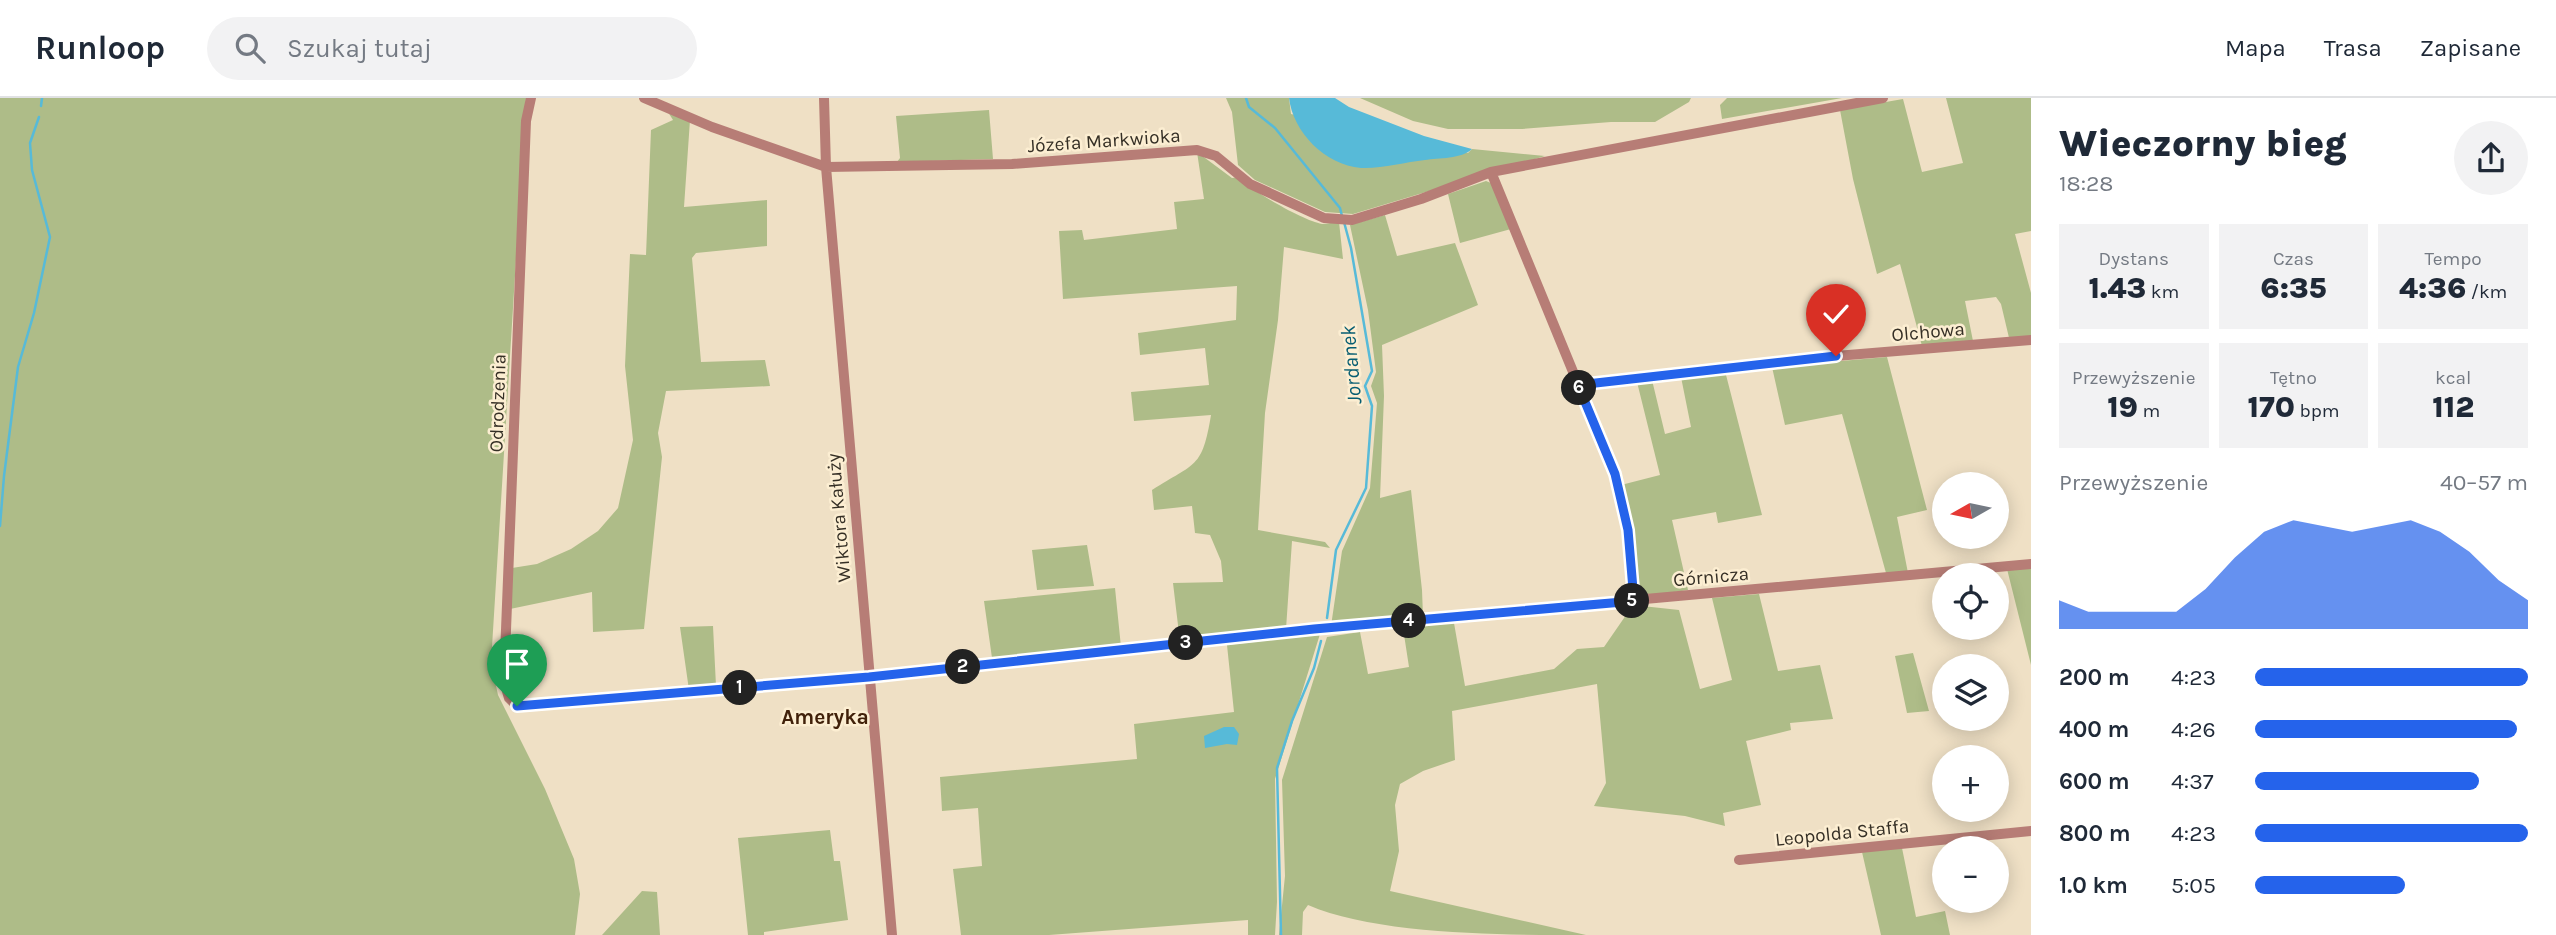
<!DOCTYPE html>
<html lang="pl">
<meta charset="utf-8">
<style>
body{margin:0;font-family:Karla,sans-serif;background:#f2f2f3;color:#1f2937;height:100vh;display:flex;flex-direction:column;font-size:26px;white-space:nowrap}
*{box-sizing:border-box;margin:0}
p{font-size:23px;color:#747a83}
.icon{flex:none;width:38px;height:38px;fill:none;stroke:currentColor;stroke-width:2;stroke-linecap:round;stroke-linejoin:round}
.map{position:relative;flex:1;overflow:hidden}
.side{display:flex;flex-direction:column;background:#fff;width:525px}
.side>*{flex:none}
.needle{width:46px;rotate:261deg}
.buttons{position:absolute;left:1932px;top:374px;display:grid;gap:14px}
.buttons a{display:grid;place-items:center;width:77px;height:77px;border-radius:50%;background:#fff;box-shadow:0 4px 18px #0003;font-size:35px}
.pin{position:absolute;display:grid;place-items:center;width:60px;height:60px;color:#fff;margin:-72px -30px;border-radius:50% 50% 50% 0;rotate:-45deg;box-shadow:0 0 7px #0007}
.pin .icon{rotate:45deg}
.km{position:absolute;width:35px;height:35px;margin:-18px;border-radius:50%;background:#222;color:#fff;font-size:19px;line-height:35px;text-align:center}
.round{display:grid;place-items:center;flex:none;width:74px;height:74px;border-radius:37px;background:#f2f2f3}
.head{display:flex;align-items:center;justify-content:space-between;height:119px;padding:0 28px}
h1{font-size:38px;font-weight:800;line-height:52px}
.figures{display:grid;grid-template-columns:repeat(3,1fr);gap:10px;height:119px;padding:7px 28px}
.figures div{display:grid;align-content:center;border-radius:0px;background:#f2f2f3;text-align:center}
.figures b{font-size:30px;font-weight:800}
.figures small{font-size:19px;font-weight:400}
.figures p{font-size:19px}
.chart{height:196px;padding:14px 28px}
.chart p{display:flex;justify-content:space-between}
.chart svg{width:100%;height:126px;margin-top:7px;fill:#2563eb;opacity:.7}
ul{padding:0 28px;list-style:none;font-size:23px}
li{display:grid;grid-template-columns:112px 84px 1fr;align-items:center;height:52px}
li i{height:18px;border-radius:9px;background:#2563eb}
header{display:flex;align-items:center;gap:42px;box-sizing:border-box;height:98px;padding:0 35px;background:#fff;border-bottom:2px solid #e0e1e3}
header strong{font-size:33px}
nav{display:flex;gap:38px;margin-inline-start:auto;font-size:24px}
.search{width:490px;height:63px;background:#f2f2f3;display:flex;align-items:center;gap:18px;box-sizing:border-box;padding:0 24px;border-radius:38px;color:#747a83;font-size:26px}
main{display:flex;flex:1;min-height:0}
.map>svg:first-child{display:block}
.green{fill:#aebc88}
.water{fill:#57bad8}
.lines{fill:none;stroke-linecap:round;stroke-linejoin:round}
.stream{stroke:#57bad8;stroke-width:2.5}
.minor{stroke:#b77d76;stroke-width:10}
.route-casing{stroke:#fff;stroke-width:14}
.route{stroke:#2563eb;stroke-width:9}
.labels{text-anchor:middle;stroke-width:5;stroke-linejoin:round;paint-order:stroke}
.street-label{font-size:19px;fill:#352f25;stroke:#fceed2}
.water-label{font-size:21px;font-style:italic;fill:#075d72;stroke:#fceed2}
.neighbourhood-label{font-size:21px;font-weight:bold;fill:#41210a;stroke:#fceed2}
</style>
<header>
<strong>Runloop</strong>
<div class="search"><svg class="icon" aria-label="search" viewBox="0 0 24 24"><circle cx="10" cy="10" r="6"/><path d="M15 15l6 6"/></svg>Szukaj tutaj</div>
<nav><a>Mapa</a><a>Trasa</a><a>Zapisane</a></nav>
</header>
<main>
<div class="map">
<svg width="2031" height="837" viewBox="0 0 2031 837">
<rect width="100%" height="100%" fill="#efe0c5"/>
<!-- green -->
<path class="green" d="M0 0H526L491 565 498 597 545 691 574 761 580 796 575 837H0Z
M1226 0H1289L1291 16 1468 55 1472 51 1545 58 1353 116 1325 114 1255 82 1238 67 1232 14Z
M1360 0H1691L1689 4 1655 24H1611L1522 31H1448L1413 23Z
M1727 0H1842L1722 21 1720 7Z
M1946 0H2031V133L2015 136 2031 195V240L2010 244 2001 206 1996 199 1965 203 1973 243 1922 248 1900 166 1877 176 1853 81 1840 12 1903 1 1922 74 1963 65Z
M989 12 993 61 897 64 900 60 896 18Z
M668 14 690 22 684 109 767 102V148L696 155 692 160 701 264 765 262 770 288 666 293 658 335 662 359 644 531 593 534 592 494 510 511 512 470 537 466 571 451 598 433 618 410 633 342 625 268 630 156 646 157 651 32 673 22Z
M1197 54 1232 80 1239 79C1251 93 1304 123 1322 126 1327 126 1334 124 1339 124L1343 161 1284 149 1278 222 1265 315 1258 432 1325 444 1330 450 1292 443 1286 531 1180 544 1173 485 1223 484 1221 463 1210 437 1195 435 1192 408 1154 412 1152 392C1196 364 1202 371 1211 317L1134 323 1131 294 1209 287 1205 250 1140 257 1138 235 1236 222 1237 188 1063 201 1059 133 1082 132 1084 142 1177 131 1174 104 1204 101Z
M1486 83 1491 85 1511 131 1460 145 1448 96Z
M1385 117 1397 158 1455 145 1478 207 1382 247 1384 298 1380 400 1411 392 1422 492 1423 518 1331 528 1342 453 1370 390 1377 305 1371 288 1376 274 1368 212 1350 127Z
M1887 259 1927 412 1897 419 1908 475H1886L1842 316 1785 327 1772 269Z
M1725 273 1762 417 1718 425 1716 414 1672 422 1688 492 1642 499 1638 494 1621 387 1660 377 1637 284 1652 282 1665 336 1691 329 1681 279Z
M1087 447 1094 488 1037 492 1032 452Z
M2031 469V567L2007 471Z
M1115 490 1121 549 992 560 984 503Z
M1759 496 1778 573 1820 567 1833 621 1790 625 1791 632 1746 643 1761 707 1723 715 1725 728 1685 718 1594 708 1606 685 1597 586 1452 613 1455 662 1423 673 1400 686 1395 707 1399 753 1390 793 1586 837C1504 837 1377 837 1308 807L1303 814 1302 837H1279L1285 778 1282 682 1327 539 1360 534 1368 576 1409 569 1403 530 1454 525 1465 588 1554 571 1577 551 1604 549 1633 507 1679 512 1700 591 1732 582 1712 500Z
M713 528 716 588 689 592 680 529Z
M1320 536 1275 681 1277 804 1275 837H1248V822L1049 837H961L953 771 982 768 978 710 942 713 940 679 1137 661 1134 626 1234 614 1227 547Z
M1913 555 1929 613 1907 615 1895 558Z
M830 732 834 763H840L848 822 764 834V837H748L738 740Z
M1902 750 1916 819 1945 813 1950 837H1881L1862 754Z
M642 793 657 794 660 837H602Z"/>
<!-- water -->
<path class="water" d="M1289 0H1335L1349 9 1424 38 1472 51C1462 61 1438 60 1425 62 1405 64 1381 71 1361 70 1325 67 1293 34 1289 0Z
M1224 629H1234L1239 636 1237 647 1227 646 1205 650 1204 638Z"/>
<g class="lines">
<!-- stream -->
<path class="stream" d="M1246 0 1249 9 1275 30 1340 110 1342 118
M41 8 42 0
M0 428 4 378 18 269 34 215 50 139 32 72 30 45 39 19
M1327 520 1336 452 1366 390 1372 308 1365 288 1372 273 1351 150 1344 124
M1281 837 1277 670 1292 623 1314 570 1321 543"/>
<!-- minor -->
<path class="minor" d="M531 0 526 23 504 583 509 600 517 608 869 579 1314 531 2031 466
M644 0 712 29 826 69 1012 66 1197 52 1216 58 1250 86 1324 120 1352 122 1421 101 1491 74 1883 0
M824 0 826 69 892 837
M1491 74 1615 376 1628 432 1634 503
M1578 287 1836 258 2031 242
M1739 762 2031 733"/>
</g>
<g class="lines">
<!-- route casing -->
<g class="route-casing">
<path id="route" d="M517 608 869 579 1314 531 1634 503 1628 432 1615 376 1578 287 1836 258"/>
</g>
<!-- route -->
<use href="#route" class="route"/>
</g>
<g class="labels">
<!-- street labels -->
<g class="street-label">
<text transform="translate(1104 42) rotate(-4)" y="7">Józefa Markwioka</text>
<text transform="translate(1928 233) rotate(-5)" y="7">Olchowa</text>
<text transform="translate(497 305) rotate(-88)" y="7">Odrodzenia</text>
<text transform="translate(838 420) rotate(-95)" y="7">Wiktora Kałuży</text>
<text transform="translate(1711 478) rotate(-5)" y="7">Górnicza</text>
<text transform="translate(1842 734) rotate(-6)" y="7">Leopolda Staffa</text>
</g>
<!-- water labels -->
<g class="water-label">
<text transform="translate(1351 267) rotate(-95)" y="7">Jordanek</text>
</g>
<!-- neighbourhood labels -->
<g class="neighbourhood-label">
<text x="825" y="626">Ameryka</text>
</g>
</g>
</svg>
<div class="buttons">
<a><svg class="needle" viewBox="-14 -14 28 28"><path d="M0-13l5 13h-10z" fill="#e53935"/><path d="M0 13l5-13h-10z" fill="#747a83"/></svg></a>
<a><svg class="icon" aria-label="locate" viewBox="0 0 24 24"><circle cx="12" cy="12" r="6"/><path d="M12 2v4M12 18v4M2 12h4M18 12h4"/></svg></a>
<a><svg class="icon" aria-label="layers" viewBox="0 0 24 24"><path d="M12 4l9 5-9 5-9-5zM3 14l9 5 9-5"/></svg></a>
<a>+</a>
<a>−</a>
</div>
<div class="pin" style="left:517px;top:608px;background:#1e9e55"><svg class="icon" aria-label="arrive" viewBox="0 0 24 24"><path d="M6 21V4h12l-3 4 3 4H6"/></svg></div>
<div class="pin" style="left:1836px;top:258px;background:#d93025"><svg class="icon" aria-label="check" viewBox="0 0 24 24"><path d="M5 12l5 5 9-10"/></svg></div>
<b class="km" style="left:740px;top:590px">1</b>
<b class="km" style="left:963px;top:569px">2</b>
<b class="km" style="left:1186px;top:545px">3</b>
<b class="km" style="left:1409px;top:523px">4</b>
<b class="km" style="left:1632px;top:503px">5</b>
<b class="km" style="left:1579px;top:290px">6</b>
</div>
<section class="side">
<div class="head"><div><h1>Wieczorny bieg</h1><p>18:28</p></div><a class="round"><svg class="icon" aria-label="share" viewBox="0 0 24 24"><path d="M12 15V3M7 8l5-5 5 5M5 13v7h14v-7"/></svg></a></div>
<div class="figures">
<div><p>Dystans</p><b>1.43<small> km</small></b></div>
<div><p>Czas</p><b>6:35</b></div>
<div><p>Tempo</p><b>4:36<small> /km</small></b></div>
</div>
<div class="figures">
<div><p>Przewyższenie</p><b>19<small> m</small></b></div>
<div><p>Tętno</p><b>170<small> bpm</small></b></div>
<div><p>kcal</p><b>112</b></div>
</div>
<div class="chart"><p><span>Przewyższenie</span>40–57 m</p>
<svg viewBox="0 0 160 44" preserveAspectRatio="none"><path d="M0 44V34L10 38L20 38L30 38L40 38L50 30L60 19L70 10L80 6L90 8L100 10L110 8L120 6L130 10L140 17L150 27L160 34V44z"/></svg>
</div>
<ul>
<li><b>200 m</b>4:23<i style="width:100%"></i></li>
<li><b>400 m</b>4:26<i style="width:96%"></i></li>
<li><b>600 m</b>4:37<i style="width:82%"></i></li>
<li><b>800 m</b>4:23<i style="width:100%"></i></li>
<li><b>1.0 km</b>5:05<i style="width:55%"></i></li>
</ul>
</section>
</main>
